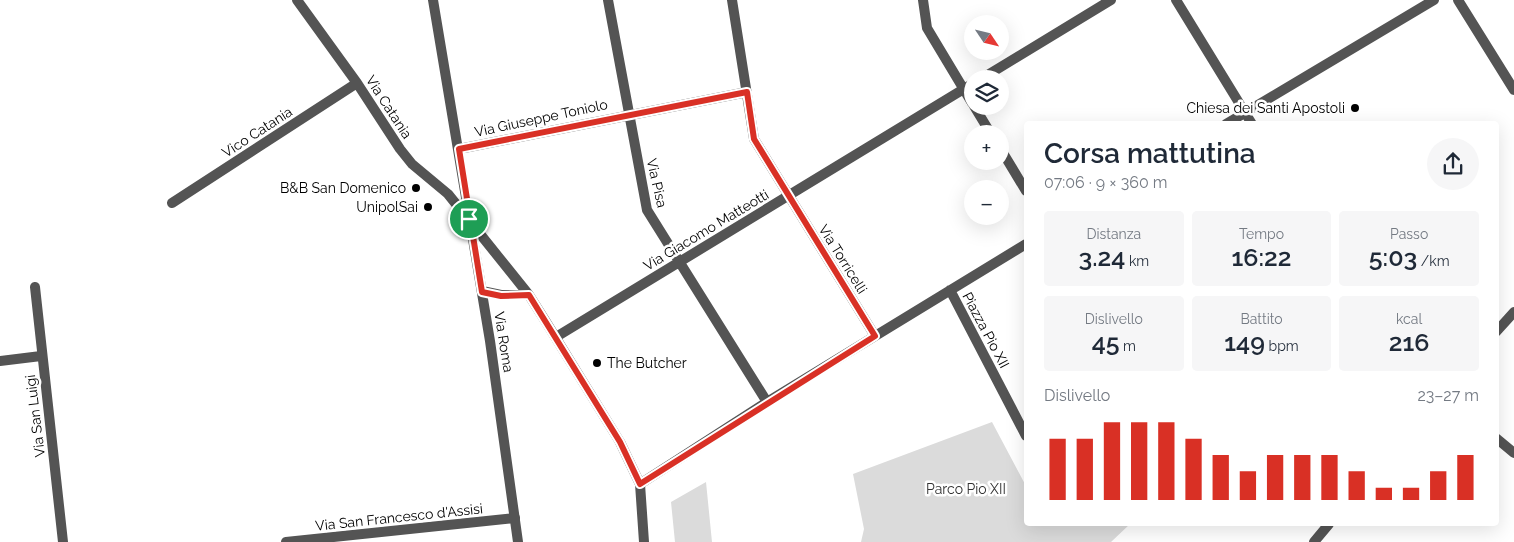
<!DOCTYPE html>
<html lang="it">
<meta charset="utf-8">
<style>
body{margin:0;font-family:Raleway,sans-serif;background:#f6f6f7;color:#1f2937;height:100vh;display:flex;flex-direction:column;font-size:19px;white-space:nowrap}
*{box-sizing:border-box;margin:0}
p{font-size:16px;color:#747a83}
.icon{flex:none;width:28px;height:28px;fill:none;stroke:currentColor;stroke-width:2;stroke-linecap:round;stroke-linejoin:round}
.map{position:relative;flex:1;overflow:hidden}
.details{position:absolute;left:1024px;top:121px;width:475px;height:405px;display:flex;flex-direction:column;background:#fff;border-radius:5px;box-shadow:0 5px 20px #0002}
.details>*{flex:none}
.needle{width:32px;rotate:125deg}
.buttons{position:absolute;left:964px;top:15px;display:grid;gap:10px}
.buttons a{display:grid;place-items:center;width:45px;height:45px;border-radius:50%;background:#fff;box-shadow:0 5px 20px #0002;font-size:25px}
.pin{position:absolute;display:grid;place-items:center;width:42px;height:42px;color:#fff;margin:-21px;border:2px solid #fff;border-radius:50%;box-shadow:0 1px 5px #0007}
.round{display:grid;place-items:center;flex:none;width:52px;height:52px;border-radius:26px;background:#f6f6f7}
.headline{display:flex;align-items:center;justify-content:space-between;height:85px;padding:0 20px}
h1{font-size:28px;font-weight:600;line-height:38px}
.figures{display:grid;grid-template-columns:repeat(3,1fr);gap:8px;height:85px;padding:5px 20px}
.figures div{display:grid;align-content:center;border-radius:5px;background:#f6f6f7;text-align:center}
.figures b{font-size:25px;font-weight:600}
.figures small{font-size:14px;font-weight:400}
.figures p{font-size:14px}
.chart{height:140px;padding:10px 20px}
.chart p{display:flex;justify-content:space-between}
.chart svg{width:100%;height:90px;margin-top:5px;stroke:#d93025;stroke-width:6}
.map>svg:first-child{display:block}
.green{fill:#dbdbdb}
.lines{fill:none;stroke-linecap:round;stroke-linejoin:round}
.minor{stroke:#545454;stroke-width:10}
.tertiary{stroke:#545454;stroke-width:10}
.route-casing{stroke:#fff;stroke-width:10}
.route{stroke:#d93025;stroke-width:6}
.poi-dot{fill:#000;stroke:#fff;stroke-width:2}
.labels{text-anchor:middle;stroke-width:5;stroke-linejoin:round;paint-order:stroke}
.street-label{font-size:14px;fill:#000;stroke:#fff}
.poi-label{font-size:14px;fill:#000;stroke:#fff;text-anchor:end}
.park-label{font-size:14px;fill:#323232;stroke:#fff}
</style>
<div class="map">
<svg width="1514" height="542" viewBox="0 0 1514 542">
<rect width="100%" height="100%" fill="#fff"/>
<!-- green -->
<path class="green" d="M992 422 1026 486V524H1130L1111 542H861L864 529 853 474Z
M706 482 712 542H675L671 502Z"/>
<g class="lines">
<!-- minor -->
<path class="minor" d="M297 0 357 83 400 149 412 164 448 194 529 295 546 322 620 442 640 484 644 542
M608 0 647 210 767 402
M732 0 754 139 875 336
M923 0 927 28 972 103
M1176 0 1252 124
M1458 0 1514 90
M981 79 1111 0
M974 106 991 134
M1226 124 1434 0
M1000 148 1026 191
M459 149 747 92
M172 203 357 83
M35 287 63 542
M950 290 1026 436
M482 291 501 295H529
M1496 332 1514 312
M556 337 972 84
M0 361 41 356
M1496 438 1514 453
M640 484 767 402 1026 244
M286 542 515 518
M1314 542 1329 524"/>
<!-- tertiary -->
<path class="tertiary" d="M433 0 490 341 518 542"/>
</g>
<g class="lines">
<!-- route casing -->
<g class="route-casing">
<path id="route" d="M747 92 754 139 875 336 640 484 620 442 529 295 501 296 482 292 459 149Z"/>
</g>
<!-- route -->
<use href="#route" class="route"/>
</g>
<!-- markers -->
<g class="poi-dot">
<circle cx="1355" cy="108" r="5"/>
<circle cx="416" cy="188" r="5"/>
<circle cx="428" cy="207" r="5"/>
<circle cx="597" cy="363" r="5"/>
</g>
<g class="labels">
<!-- street labels -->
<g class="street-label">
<text transform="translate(389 107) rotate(57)" y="5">Via Catania</text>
<text transform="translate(541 118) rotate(-12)" y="5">Via Giuseppe Toniolo</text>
<text transform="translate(257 132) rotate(-33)" y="5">Vico Catania</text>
<text transform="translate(657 183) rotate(77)" y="5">Via Pisa</text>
<text transform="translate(706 230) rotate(-31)" y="5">Via Giacomo Matteotti</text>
<text transform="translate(843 259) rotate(58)" y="5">Via Torricelli</text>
<text transform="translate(986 330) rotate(62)" y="5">Piazza Pio XII</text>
<text transform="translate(504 342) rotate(81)" y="5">Via Roma</text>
<text transform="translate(35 416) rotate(-97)" y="5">Via San Luigi</text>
<text transform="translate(399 517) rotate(-6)" y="5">Via San Francesco d'Assisi</text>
</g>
<!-- poi labels -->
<g class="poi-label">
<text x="1345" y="113">Chiesa dei Santi Apostoli</text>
<text x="406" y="193">B&amp;B San Domenico</text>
<text x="418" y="212">UnipolSai</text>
<text x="607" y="368" text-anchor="start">The Butcher</text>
</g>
<!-- park labels -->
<g class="park-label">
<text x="966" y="494">Parco Pio XII</text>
</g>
</g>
</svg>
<div class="buttons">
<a><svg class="needle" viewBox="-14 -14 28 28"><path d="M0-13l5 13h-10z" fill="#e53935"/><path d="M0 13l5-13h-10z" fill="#747a83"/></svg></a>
<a><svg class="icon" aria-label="layers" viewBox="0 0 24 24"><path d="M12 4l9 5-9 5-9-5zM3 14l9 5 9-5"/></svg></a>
<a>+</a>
<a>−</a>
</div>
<div class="pin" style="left:469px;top:219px;background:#1e9e55"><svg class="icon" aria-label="arrive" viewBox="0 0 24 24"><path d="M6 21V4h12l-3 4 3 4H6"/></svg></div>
<section class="details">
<div class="headline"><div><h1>Corsa mattutina</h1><p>07:06 · 9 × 360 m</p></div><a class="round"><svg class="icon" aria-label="share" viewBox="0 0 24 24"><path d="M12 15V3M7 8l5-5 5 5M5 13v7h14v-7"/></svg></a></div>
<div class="figures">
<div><p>Distanza</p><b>3.24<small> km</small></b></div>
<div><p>Tempo</p><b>16:22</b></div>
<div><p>Passo</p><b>5:03<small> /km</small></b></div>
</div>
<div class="figures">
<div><p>Dislivello</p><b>45<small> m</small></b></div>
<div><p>Battito</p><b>149<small> bpm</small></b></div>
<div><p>kcal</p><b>216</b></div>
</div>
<div class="chart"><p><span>Dislivello</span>23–27 m</p>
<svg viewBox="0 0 160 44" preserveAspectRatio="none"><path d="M5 44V14M15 44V14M25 44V6M35 44V6M45 44V6M55 44V14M65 44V22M75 44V30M85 44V22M95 44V22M105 44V22M115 44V30M125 44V38M135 44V38M145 44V30M155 44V22"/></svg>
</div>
</section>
</div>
